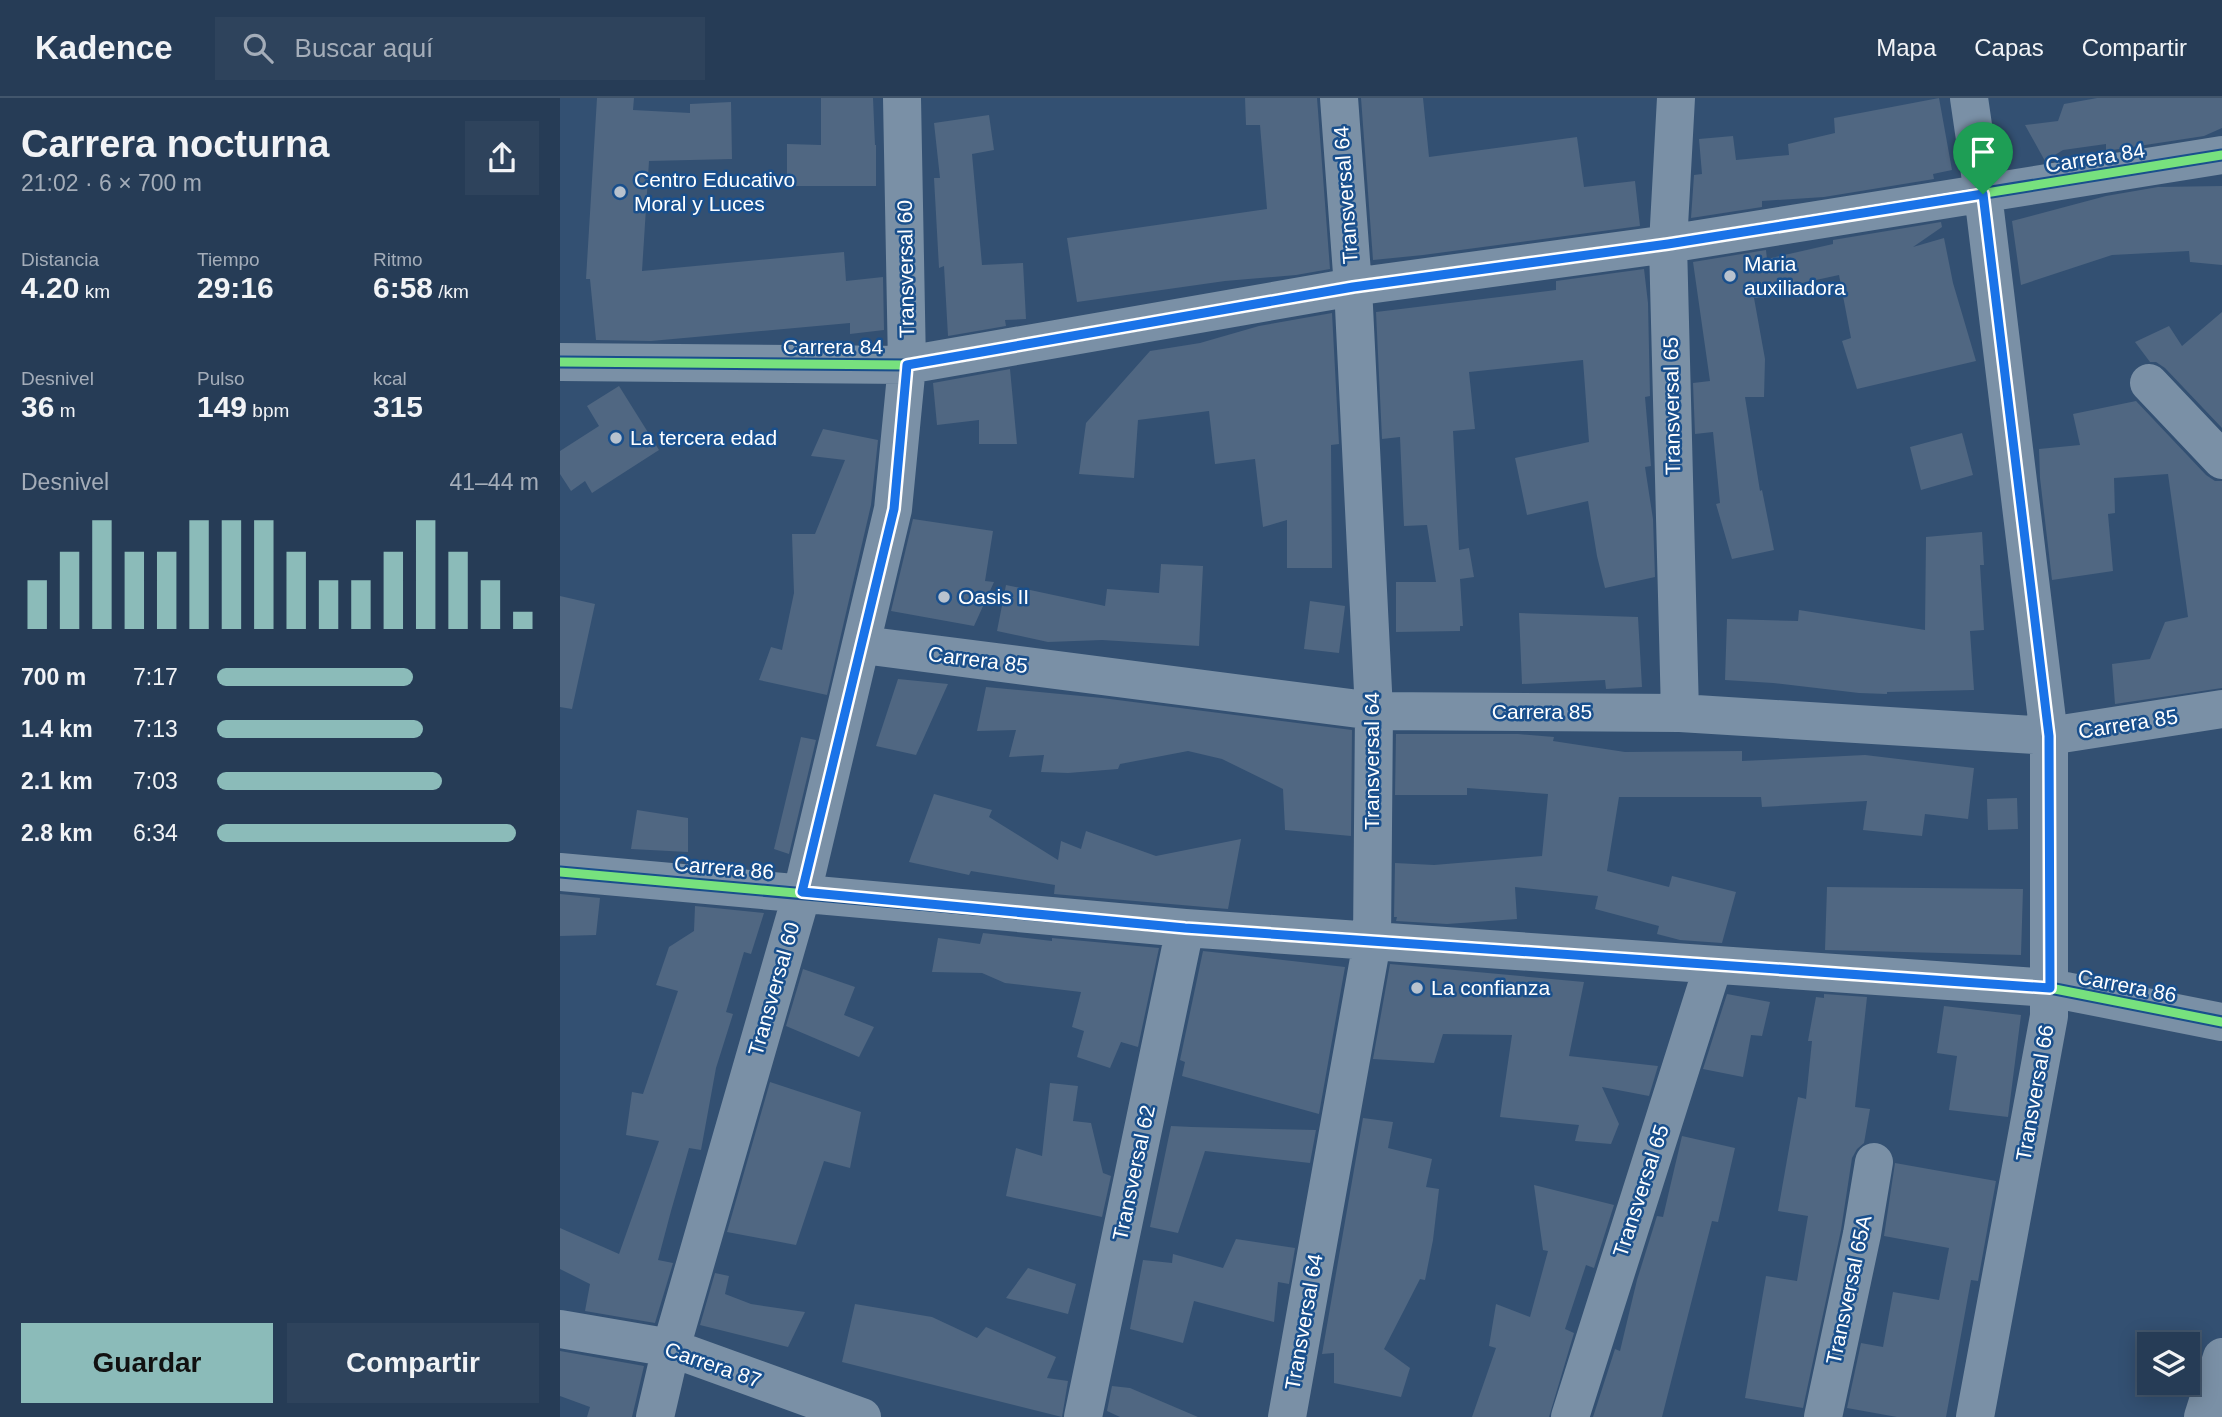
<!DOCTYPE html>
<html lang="es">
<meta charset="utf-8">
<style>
body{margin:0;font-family:Helvetica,sans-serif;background:#2e435c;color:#f1f3f6;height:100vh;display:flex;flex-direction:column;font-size:26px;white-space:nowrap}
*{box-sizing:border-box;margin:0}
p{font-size:23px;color:#a4adb9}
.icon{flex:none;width:38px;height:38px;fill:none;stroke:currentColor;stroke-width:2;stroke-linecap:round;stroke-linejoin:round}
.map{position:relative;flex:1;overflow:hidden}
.details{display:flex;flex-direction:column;background:#263c56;width:560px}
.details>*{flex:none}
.tools{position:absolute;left:1577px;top:1234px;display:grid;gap:14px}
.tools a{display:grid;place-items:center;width:63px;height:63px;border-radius:0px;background:#263c56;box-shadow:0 4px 18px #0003,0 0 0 2px #42566c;font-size:35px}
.pin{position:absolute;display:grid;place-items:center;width:60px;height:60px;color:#fff;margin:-72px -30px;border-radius:50% 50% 50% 0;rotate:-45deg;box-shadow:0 0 7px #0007}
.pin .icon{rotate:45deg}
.round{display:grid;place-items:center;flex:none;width:74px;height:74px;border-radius:0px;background:#2e435c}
.overview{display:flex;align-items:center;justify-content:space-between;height:119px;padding:0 21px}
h1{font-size:38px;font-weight:700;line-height:52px}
.stats{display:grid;grid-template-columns:repeat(3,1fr);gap:10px;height:119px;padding:7px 21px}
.stats div{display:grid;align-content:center}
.stats b{font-size:30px;font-weight:700}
.stats small{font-size:19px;font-weight:400}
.stats p{font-size:19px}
.chart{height:196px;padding:14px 21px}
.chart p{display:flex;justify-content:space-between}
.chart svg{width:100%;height:126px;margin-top:7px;stroke:#8bbbb9;stroke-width:6}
.action{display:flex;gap:14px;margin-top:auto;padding:14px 21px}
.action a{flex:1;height:80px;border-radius:0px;background:#8bbbb9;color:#111;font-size:28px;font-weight:700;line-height:80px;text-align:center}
.action a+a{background:#2e435c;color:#f1f3f6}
ul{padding:0 21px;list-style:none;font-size:23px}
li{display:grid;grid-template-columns:112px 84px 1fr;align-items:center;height:52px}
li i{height:18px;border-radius:9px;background:#8bbbb9}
header{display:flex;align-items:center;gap:42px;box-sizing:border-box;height:98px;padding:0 35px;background:#263c56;border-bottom:2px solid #42566c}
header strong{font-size:33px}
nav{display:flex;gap:38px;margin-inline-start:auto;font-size:24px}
.search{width:490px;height:63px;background:#2e435c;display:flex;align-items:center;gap:18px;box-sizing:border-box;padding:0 24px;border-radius:0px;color:#a4adb9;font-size:26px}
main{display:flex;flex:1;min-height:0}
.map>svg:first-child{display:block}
.building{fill:#506782}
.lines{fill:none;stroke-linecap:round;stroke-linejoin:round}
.street{stroke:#7a90a6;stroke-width:38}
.cycleway-casing{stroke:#194f8c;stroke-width:13}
.cycleway{stroke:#77e17e;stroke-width:9}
.route-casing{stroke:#fff;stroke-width:14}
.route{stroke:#1a73e8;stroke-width:9}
.poi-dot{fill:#b8c2ce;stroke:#194f8c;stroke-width:2.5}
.labels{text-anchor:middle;stroke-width:5;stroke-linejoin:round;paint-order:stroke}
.street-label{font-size:21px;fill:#fff;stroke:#194f8c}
.poi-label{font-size:21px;fill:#fff;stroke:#194f8c;text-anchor:start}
</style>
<header>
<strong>Kadence</strong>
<div class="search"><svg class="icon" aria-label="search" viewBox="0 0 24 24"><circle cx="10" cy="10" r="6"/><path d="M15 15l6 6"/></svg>Buscar aquí</div>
<nav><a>Mapa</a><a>Capas</a><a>Compartir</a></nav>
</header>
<main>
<section class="details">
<div class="overview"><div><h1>Carrera nocturna</h1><p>21:02 · 6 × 700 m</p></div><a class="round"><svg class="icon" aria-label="share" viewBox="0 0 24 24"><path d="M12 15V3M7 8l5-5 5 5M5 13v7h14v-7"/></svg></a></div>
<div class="stats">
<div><p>Distancia</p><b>4.20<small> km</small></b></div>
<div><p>Tiempo</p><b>29:16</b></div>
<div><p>Ritmo</p><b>6:58<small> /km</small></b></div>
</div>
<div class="stats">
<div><p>Desnivel</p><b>36<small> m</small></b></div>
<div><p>Pulso</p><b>149<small> bpm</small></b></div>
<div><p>kcal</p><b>315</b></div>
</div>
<div class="chart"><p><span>Desnivel</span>41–44 m</p>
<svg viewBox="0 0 160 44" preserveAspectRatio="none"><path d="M5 44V27M15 44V17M25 44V6M35 44V17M45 44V17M55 44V6M65 44V6M75 44V6M85 44V17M95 44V27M105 44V27M115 44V17M125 44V6M135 44V17M145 44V27M155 44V38"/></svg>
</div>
<ul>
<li><b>700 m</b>7:17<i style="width:61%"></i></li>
<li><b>1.4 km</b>7:13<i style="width:64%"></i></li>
<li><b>2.1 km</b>7:03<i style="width:70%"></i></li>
<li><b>2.8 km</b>6:34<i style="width:93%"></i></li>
</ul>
<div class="action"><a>Guardar</a><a>Compartir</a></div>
</section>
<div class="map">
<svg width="1662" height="1319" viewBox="0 0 1662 1319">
<rect width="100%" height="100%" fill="#335072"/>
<!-- building -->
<path class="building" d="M37 0H74L73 12 130 15V6L171 4 172 61 89 63 82 173 284 154 286 183 323 179 324 232 290 236V225L91 243 36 242 30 181H26Z
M261 0H313L315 47H316V88H227V46L261 47Z
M685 0H757L770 171 736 177 665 183 517 204 507 140 707 111 700 27H686Z
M801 0H863L869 59 1017 39 1024 89 1075 83 1080 128 863 157 813 162Z
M1379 0 1392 72 1373 76 1374 81 1264 99 1202 103V109L1131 120 1134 77 1142 76 1139 41 1173 38 1176 62 1229 57 1228 46 1275 35 1274 20Z
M1537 0H1662V30L1644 38 1546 53V46L1503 52 1485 63 1465 27 1498 23 1504 6Z
M429 17 434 52 412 56 422 167 463 165 466 221 445 222 446 228 388 238 384 168 379 170 374 80H380L374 25Z
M1662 88V167L1630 164 1629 153 1552 157 1461 187 1452 123 1546 98 1598 89Z
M1381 124 1382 129 1353 149 1384 140 1393 185 1416 263 1297 291 1282 243 1291 240 1279 177 1210 192 1211 199 1194 200 1205 261 1204 299H1185L1200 393 1202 392 1214 452 1172 461 1156 406 1160 405 1153 334 1135 336 1133 285 1150 283 1133 164 1206 152 1207 161 1273 146V142Z
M1084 171 1088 205 1090 298 1085 299 1091 368 1085 369 1093 421 1095 479 1045 490 1037 458 1028 403 967 417 955 360 1029 344 1023 262 909 274 915 331 893 333 899 452 909 450 914 479 900 481 903 528H900V533L836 534V484H876L867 427 844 428 840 339 822 341 816 214 996 192V183Z
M1662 214V330L1605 270 1596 264H1590L1575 244 1609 228 1622 248Z
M772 215 779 346 771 347 772 470H727V422L703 429 695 361 655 366 649 313 578 322 574 380 519 376 526 325 590 253 640 245 699 228Z
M450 271 457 346H419V322L377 327 373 285Z
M59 288 99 352 32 395 25 383 11 393 0 376V353L39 328 27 308Z
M1576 303 1646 377 1655 383H1662V590L1555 606 1552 566 1590 561 1605 524 1628 519 1608 376 1554 380 1555 415 1548 416 1553 473 1492 482 1480 380 1479 351 1520 347 1513 316Z
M263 331 318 342 311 407 267 597 199 582 211 549 222 552 234 495 232 436H255L285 362 251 358Z
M1402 335 1413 377 1361 392 1350 349Z
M353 421 433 433 425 483 434 484 414 528 331 513Z
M1422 434 1424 467H1420L1424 532 1410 533 1414 592 1327 594V596L1299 595 1213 585 1165 582 1167 521 1238 523 1239 512 1365 532 1366 439Z
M601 466 643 468 639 548 542 542 488 544 437 533 446 487 545 508 547 491 599 495Z
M0 498 35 506 12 611 0 609Z
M750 503 785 508 779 555 744 551Z
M959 515 1078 519 1082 589 1046 591 1045 582 962 586Z
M338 581 388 586 356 657 316 648Z
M426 589 542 600 792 632 791 738 725 732 723 691 662 661 628 653 560 666 558 671 508 675 481 674 484 657 449 659 456 632 417 633Z
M836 636H958L994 639 993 643 1065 654 1182 653V663L1305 657 1414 670 1408 721 1365 716 1362 738 1303 732 1307 703 1202 709 1201 699H1059L1047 773 1109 789 1112 778 1176 794 1162 845 1120 842 1097 836 1099 828 1035 811 1038 798 955 789 957 821 887 826 836 823 837 819H834L835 765 874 767 982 758 988 696 907 690V697H835Z
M241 639 256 642 229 756 214 751Z
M374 696 432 712 429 719 498 762 501 743 521 751 526 733 596 758 681 741 668 811 494 796 495 787 411 773 409 777 349 764Z
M1457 700 1458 731 1428 732 1427 701Z
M77 712 128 720V754L71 751Z
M1267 789 1463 791 1461 857 1265 852Z
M0 796 40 800 36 837 0 838Z
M135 808 204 815 191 856 184 854 166 914 173 916 156 970 141 1052 129 1050 111 1113 98 1162 113 1165 95 1225 25 1213 30 1186 0 1171V1130L59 1156 99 1043 66 1037 72 994 83 996 118 893 96 887 109 849 134 833Z
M423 835 492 843V840L599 850 578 949 561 944 550 970 517 959 524 933 512 929 521 894 445 885 422 875 372 874 378 840 420 846Z
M643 853 785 869 759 1016 622 978 625 964 620 962Z
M830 866 1024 884 1009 958 1098 968 1089 998 1042 989 1059 1026 1051 1046 1015 1043 1019 1027 940 1019 952 937 883 936 874 965 813 961Z
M243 871 295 889 284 917 314 929 299 959 226 928Z
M1167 896 1210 904 1202 938 1191 937 1183 979 1143 971Z
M1264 896 1307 899 1295 1009 1310 1011 1304 1045 1297 1051 1292 1060 1281 1132 1243 1310 1185 1300 1206 1178 1237 1183 1248 1118 1218 1113 1238 999 1246 1001 1252 943H1248L1256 899 1264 900Z
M1384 908 1461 917 1448 1019 1389 1012 1397 958 1377 955Z
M210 984 301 1014 290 1070 264 1063 236 1147 167 1134Z
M490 985 518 988 513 1023 531 1025 543 1075 551 1078 542 1119 446 1098 456 1050 482 1058Z
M803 1020 833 1024 828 1050 872 1061 866 1089 879 1091 873 1142 865 1182 860 1181 824 1251 850 1270 841 1299 774 1285V1255L762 1256Z
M611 1028 632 1029 756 1032 750 1065 645 1053 618 1135 590 1129Z
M1122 1038 1175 1050 1158 1124 1152 1123 1102 1319H1033L1055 1251 1060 1253 1077 1182 1097 1118 1103 1119Z
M1335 1065 1436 1083 1418 1183 1411 1182 1386 1319H1337L1287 1310 1301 1245 1323 1249 1333 1194 1379 1202 1389 1150 1324 1138Z
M974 1087 1054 1107 1034 1170 1026 1167 1005 1231 1014 1235 989 1319H912L936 1250 929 1248 936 1206 970 1219 988 1153 983 1152Z
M676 1141 735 1150 729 1186 718 1184 714 1224 634 1203 623 1245 570 1231 583 1162 612 1165 613 1156 663 1170Z
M468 1170 516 1186 508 1216 446 1200Z
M155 1175 169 1178 165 1196 191 1206 245 1214 228 1249 140 1227Z
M295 1206 372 1219 417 1240 426 1229 496 1259 487 1280 508 1283 502 1319 282 1264Z
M0 1253 84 1268 72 1319H27L30 1309 0 1298Z
M552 1288 570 1290 638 1319H560L547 1313Z"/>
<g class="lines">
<!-- street -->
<path class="street" d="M1116 0 1108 146 1120 615
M1409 0 1423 96 1489 638V918L1415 1319
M0 264 347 267 793 189 1108 146 1662 57
M1589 285 1662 362
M303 547 814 613 1120 615 1489 638 1662 611
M0 774 625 830 1490 890 1662 924
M0 1231 111 1250 302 1319
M95 1319 111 1250 242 795 333 411 347 267 342 0
M523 1319 625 830
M727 1319 812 844 814 613 793 189 779 0
M1010 1319 1153 868
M1263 1319 1302 1136 1314 1064
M1643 1319 1662 1259"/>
<!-- cycleway casing -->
<g class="cycleway-casing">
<path id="cycleway" d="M0 264 347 267 793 189 1108 146 1662 57
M0 774 625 830 1490 890 1662 924"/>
</g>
<!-- cycleway -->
<use href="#cycleway" class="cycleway"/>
</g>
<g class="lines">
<!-- route casing -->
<g class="route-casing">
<path id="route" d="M1423 96 1489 638 1490 890 625 830 242 794 334 411 347 267 793 189 1108 146Z"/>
</g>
<!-- route -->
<use href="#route" class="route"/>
</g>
<!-- markers -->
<g class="poi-dot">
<circle cx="60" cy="94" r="7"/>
<circle cx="1170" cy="178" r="7"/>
<circle cx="56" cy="340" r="7"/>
<circle cx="384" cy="499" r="7"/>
<circle cx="857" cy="890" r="7"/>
</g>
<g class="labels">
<!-- street labels -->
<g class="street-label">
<text transform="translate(1535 60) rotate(-9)" y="7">Carrera 84</text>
<text transform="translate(786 97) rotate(-94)" y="7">Transversal 64</text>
<text transform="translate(346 171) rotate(-91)" y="7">Transversal 60</text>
<text x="273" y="256">Carrera 84</text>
<text transform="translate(1112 308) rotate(-91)" y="7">Transversal 65</text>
<text transform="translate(418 562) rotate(7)" y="7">Carrera 85</text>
<text x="982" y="621">Carrera 85</text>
<text transform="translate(1568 626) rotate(-9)" y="7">Carrera 85</text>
<text transform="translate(812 663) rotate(-90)" y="7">Transversal 64</text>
<text transform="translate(164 770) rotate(5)" y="7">Carrera 86</text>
<text transform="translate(1567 888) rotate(11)" y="7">Carrera 86</text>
<text transform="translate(214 891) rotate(-74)" y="7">Transversal 60</text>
<text transform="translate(1475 995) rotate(-80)" y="7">Transversal 66</text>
<text transform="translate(574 1075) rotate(-78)" y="7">Transversal 62</text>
<text transform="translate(1081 1093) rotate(-72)" y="7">Transversal 65</text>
<text transform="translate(1289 1192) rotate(-78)" y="7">Transversal 65A</text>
<text transform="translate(744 1224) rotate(-80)" y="7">Transversal 64</text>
<text transform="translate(153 1267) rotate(19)" y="7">Carrera 87</text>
</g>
<!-- poi labels -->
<g class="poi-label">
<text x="74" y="89">Centro Educativo<tspan x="74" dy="24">Moral y Luces</tspan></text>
<text x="1184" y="173">Maria<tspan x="1184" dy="24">auxiliadora</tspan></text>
<text x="70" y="347">La tercera edad</text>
<text x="398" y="506">Oasis II</text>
<text x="871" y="897">La confianza</text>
</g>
</g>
</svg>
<div class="tools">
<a><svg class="icon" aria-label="layers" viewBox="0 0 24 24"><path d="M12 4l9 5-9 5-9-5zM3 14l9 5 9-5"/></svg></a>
</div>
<div class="pin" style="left:1423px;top:96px;background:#1e9e55"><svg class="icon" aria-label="arrive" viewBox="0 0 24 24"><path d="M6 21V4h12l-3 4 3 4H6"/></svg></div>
</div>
</main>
